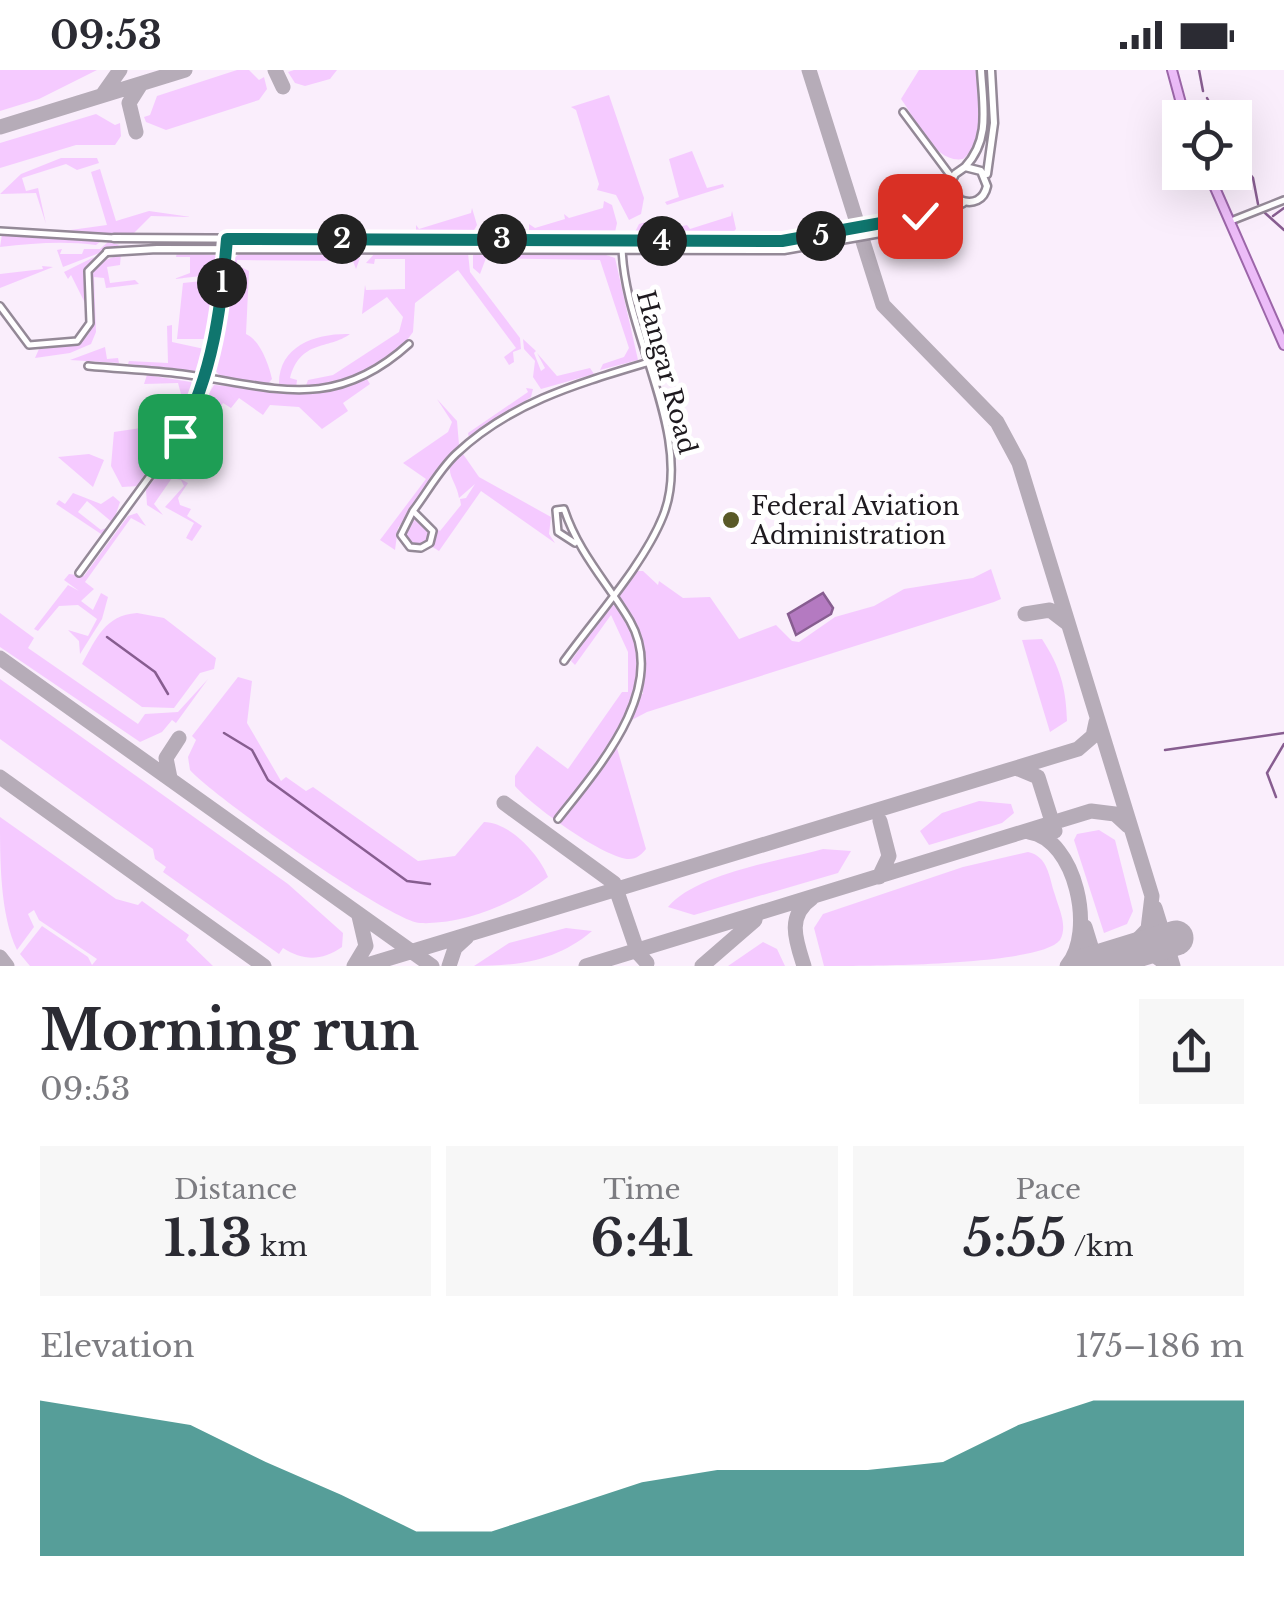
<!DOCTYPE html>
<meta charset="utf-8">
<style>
body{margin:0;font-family:"Libre Baskerville",serif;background:#f7f7f7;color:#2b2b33;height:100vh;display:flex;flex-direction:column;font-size:38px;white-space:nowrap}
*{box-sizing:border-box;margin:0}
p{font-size:32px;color:#7c7c81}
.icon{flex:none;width:55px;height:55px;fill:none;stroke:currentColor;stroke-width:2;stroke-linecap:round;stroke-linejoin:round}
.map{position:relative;height:896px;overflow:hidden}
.details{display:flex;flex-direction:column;background:#fff;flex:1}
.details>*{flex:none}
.buttons{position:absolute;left:1162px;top:30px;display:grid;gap:20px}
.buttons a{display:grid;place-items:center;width:90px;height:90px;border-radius:0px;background:#fff;box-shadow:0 10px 40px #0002;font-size:50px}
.pin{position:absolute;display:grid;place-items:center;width:85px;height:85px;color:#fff;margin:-42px;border-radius:20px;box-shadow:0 5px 15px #0006}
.km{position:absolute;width:50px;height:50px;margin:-25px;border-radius:50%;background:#222;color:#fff;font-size:28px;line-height:50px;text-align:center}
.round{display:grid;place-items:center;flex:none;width:105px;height:105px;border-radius:0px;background:#f7f7f7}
.headline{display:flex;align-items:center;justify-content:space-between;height:170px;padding:0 40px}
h1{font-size:55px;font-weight:700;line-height:75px}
.metrics{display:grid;grid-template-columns:repeat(3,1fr);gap:15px;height:170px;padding:10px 40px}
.metrics div{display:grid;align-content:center;border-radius:0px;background:#f7f7f7;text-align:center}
.metrics b{font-size:50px;font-weight:700}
.metrics small{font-size:28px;font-weight:400}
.metrics p{font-size:28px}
.chart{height:280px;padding:20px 40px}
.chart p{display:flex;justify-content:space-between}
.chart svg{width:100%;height:180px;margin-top:10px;fill:#0f766e;opacity:.7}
.status{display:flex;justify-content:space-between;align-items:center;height:70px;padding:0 50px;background:#fff;direction:ltr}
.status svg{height:28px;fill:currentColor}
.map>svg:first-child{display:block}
.green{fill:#f5caff}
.water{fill:#b47ac1;stroke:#875d90;stroke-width:2.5}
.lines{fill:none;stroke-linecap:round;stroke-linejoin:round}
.stream{stroke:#875d90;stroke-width:2.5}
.taxiway{stroke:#b6acb8;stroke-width:15}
.runway{stroke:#b6acb8;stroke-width:35}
.minor-casing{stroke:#948997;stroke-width:10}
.tertiary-casing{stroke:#948997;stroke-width:11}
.primary-casing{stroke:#9c66a9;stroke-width:12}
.minor{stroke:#fff;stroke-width:5}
.tertiary{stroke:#fff;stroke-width:6}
.primary{stroke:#ecbcf8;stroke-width:8}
.route-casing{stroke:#fff;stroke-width:20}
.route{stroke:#0f766e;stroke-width:12}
.poi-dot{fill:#595a27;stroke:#fff;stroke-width:4}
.labels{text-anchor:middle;stroke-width:10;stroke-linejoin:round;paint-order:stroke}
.street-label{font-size:25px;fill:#1e1a1f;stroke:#fff}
.poi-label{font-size:25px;fill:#1e1a1f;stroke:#fff;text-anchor:start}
</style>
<div class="status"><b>09:53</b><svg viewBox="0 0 49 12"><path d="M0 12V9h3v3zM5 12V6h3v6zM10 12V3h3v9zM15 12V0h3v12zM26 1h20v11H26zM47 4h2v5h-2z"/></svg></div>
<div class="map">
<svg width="1284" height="896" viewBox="0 0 1284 896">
<rect width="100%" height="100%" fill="#faeefc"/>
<!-- green -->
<path class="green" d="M0 0H97L39 29 0 41Z
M237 0H249L259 10 264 7 267 19 259 30 166 60 146 52 144 47 150 45 157 26Z
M294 0H337L330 9 305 16 295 13 288 2Z
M919 0H977C979 29 989 69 963 89 934 94 916 49 901 29Z
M609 25 644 128 641 144 629 150 616 125 597 120 599 114 576 40 571 37Z
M96 44 115 55 120 53 121 66 115 75H76L0 98V73Z
M692 81 707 118 723 114 724 117 667 135 665 132 679 127 669 89Z
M61 88H97L99 93 77 100 66 94 22 108 26 121 38 118 46 154 36 123 0 124 21 104Z
M100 99 116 151 149 141 191 147 151 146 132 165 49 163 107 155 91 102Z
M604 131 612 135 617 153 615 162 607 166H493L484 158 485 154 500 158 508 153 509 158 529 160V154L535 158 565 149 564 144 569 148 603 138Z
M472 138 477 155 472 164 416 162V155L419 159 471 143Z
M732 141 736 159 729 167H643L635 162 639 154 656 149 665 160 687 155 690 159 731 146Z
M2 164 101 171 96 175C66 171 34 173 0 177Z
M108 172 120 175 63 197 57 180 62 179 60 184H82L84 179H100Z
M177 182 216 185 220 204 174 209 190 203V187H176Z
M241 182 357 184 360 188 356 199 353 191 237 190V195L249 201 246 264C260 270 269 295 272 309L266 316 222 308 214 299 230 192Z
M375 183H468L470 202 520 268 521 279 513 282 514 292 509 295 504 287 516 278 458 200 415 233 413 262C391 295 344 315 305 318L308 310 333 305 399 262 403 247 387 227 362 244 365 215 366 220 405 219V189H375L374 194 366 193Z
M478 183H600L615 188 638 290 600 300 603 294 624 287 629 278 600 190 486 188 480 204 473 198V185Z
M121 184 120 195 107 197 110 213 135 210 139 214 106 218 104 208 94 207 96 262 91 274 70 283 35 288 39 279C119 271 80 255 90 202L98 193Z
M94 187 85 205 87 237 71 205 68 209 64 202Z
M42 196 53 197 0 218V204L43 199Z
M202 211 218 217 212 269H177L183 213Z
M172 255V272L209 280 201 302 128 294 129 291 168 293 167 256Z
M350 264C328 280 301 269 290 308L297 310 296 318 279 315C278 275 317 263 350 264Z
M523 269 536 281 534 283 541 301 545 298 537 283 557 306 590 298 594 304 541 319 533 307 535 291 524 279Z
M105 277 107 289 118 288 119 293 70 290Z
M147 305 191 312 197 320 193 332 184 335 178 313 144 314Z
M367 309 370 314 343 333 348 341 322 359 299 337 270 335 263 345 239 328 231 338 223 333 194 379 204 387 203 396 191 405 170 392 191 355 199 356 193 350 214 315C279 319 300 335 367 309Z
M526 318 533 319 531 327 469 368 468 363 528 322Z
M437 329 457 351 459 375 398 458 395 480 380 470 426 409 403 393 448 362 452 352Z
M181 342 185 350 176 355 175 365 139 416 122 417 111 396 114 362 168 354 167 345Z
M89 384 104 390 93 417 58 387Z
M463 384 479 407 551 447 549 464 555 473 481 421 439 481 431 476 434 457 440 461 461 435 460 429 466 428 475 414 459 428C456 408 438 399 463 384Z
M162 399 188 413 178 428 180 435 191 439 187 446 202 456 192 471 186 468 194 453 165 437 184 416 181 410 172 408 154 434 163 445 147 435 146 420Z
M73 423 101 434 113 426 120 432 113 453 87 431 78 442 101 460 106 458 101 469V464L56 434 59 430 65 434Z
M137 443 146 456 131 448 85 512 94 519 81 531 93 540 101 523 108 527 102 549 80 584 79 571 68 560 88 566 97 549 78 535 59 536 38 561 34 559 68 515 79 521 64 510 69 504 84 506 128 446Z
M404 463a13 13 0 1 1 26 0a13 13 0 1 1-26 0Z
M991 499 1001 529 994 532 647 642 628 652 617 678 646 779C642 784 636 790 627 789 600 785 532 736 515 716V706L537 676 568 699 622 622H628V582L611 545 575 595 571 591 611 533C639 554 640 592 636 624H643L641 570 617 526 634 501H643L658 515 659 511 683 528 710 527 739 569 776 555 792 571 799 572 835 547 874 536 904 519 973 508Z
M0 543 34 568 28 578 138 654 145 644 178 642 208 609 176 653 172 650 162 662 140 672 0 577Z
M137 543 164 548 216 588 214 599 200 603 174 638 142 637 82 594C96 569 105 545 137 543Z
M1042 569C1060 597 1066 617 1067 651L1050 662 1022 570Z
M238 607 252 611 247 653 281 711 286 707 306 721 313 717 418 791 455 786 484 752C509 752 539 784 548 807 514 834 464 855 420 853 392 852 211 725 190 700L188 687 196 670 192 666Z
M0 609 288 814 343 863 342 877C322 891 303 891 283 878L279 884 163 802 166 797 155 789 153 779 0 669Z
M979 731 1011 734 1014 743 1002 753 929 775 920 761 942 743Z
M0 747 116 829 138 835 142 831 189 865 186 870 213 896H30L20 884 42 856 88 887 92 895 97 889 39 850 34 840 28 844 34 857 17 880C0 844 0 791 0 747Z
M1099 760 1115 770 1133 841 1127 854 1104 863 1074 770 1077 764Z
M823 779 851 781 838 803 694 845 668 837C697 803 780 791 823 779Z
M1028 782C1048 786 1049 807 1055 825 1059 839 1068 856 1060 870 1040 896 866 896 824 896L814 858 823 844 963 797Z
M566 858 592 861C557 891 518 896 474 896L509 873Z
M763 872 777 879 785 896H728Z"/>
<!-- water -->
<path class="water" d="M823 523 833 538 831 544 796 565 788 544Z"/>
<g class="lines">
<!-- stream -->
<path class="stream" d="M1199 0 1203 21
M1207 28 1218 48
M1236 86 1253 108 1258 134
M1265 143 1284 160
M1273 146 1284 138
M107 567 155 602 168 624
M224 663 252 680 268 710 407 811 430 814
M1165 680 1284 663
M1276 727 1267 703 1284 674"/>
<!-- taxiway -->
<path class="taxiway" d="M275 0 283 17
M809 0 883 235 997 352 1019 393 1152 826 1148 859 1124 884
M103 24 120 0
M0 57 185 0
M136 62 129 33 141 14
M1025 544 1050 540 1067 553
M0 588 432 896
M1016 698 1038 707 1055 761
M0 707 264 896
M170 708 166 688 179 668
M504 733 614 813 638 883 647 893
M1029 762C1076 769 1096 863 1067 896
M879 807 889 786 880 751
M1155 838 1173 896
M1085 857 1097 896
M1124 884 1154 885 1169 896
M0 887 7 896
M354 896 366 876 359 846
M364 896 1078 679 1093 666 1096 652
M449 896 455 878 467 867
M586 896 1091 741 1115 744 1128 756
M702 896 755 850
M804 896C796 871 786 846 812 828"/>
<!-- runway -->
<path class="runway" d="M1085 896 1176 868"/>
<!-- minor casing -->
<g class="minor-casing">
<path id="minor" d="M903 42 953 109
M1231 151 1284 130
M0 161 114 168
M0 236 29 275 77 271 90 253 88 201 107 182
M88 296C119 299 151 300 182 304 272 316 332 344 409 274
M413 441C427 423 439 400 456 384 510 333 576 314 646 293
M413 441 433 461 430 473 421 478 410 477 401 465Z
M79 503 180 365 201 324 215 275 227 169
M564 591C595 548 644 494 663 446 696 364 620 259 622 170
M558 749C598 698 669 619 630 551 607 512 579 484 564 439L556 440 558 462 575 473"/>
</g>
<!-- tertiary casing -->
<g class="tertiary-casing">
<path id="tertiary" d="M965 97C991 69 983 36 981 0
M987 104 994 53 991 0
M114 168 782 171 920 146 942 132 955 104 965 97 981 101 987 116C984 130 973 135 960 130L952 115
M107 182 157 179 784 180 909 158 963 133"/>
</g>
<!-- primary casing -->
<g class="primary-casing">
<path id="primary" d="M1172 0 1185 48
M1208 102 1284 275"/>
</g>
<!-- minor -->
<use href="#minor" class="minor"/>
<!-- tertiary -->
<use href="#tertiary" class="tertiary"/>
<!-- primary -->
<use href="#primary" class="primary"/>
</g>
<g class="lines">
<!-- route casing -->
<g class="route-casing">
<path id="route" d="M180 366C213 303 221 239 227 169L782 171 920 146"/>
</g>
<!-- route -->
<use href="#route" class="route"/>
</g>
<!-- markers -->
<circle class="poi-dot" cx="731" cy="450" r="10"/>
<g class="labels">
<!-- street labels -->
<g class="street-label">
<text transform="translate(667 302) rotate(75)" y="9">Hangar Road</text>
</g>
<!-- poi labels -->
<g class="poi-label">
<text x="751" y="445">Federal Aviation<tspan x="751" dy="29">Administration</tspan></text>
</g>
</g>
</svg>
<div class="buttons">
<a><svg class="icon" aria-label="locate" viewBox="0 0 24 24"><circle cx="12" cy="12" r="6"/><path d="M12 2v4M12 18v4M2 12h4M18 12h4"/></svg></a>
</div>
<div class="pin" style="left:180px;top:366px;background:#1e9e55"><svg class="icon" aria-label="arrive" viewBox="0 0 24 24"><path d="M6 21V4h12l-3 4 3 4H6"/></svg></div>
<div class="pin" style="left:920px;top:146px;background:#d93025"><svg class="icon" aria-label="check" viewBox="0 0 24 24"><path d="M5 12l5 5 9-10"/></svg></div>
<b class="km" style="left:222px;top:213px">1</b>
<b class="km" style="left:342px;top:169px">2</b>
<b class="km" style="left:502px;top:169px">3</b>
<b class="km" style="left:662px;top:171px">4</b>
<b class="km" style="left:821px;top:166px">5</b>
</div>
<section class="details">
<div class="headline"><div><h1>Morning run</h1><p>09:53</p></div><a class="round"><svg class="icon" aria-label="share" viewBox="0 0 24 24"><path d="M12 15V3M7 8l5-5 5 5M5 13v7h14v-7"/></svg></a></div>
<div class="metrics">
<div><p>Distance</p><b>1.13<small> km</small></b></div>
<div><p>Time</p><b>6:41</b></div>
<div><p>Pace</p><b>5:55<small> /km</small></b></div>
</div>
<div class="chart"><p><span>Elevation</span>175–186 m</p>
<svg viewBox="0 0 160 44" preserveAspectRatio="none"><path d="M0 44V6L10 9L20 12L30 21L40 29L50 38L60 38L70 32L80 26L90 23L100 23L110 23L120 21L130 12L140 6L150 6L160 6V44z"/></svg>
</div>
</section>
